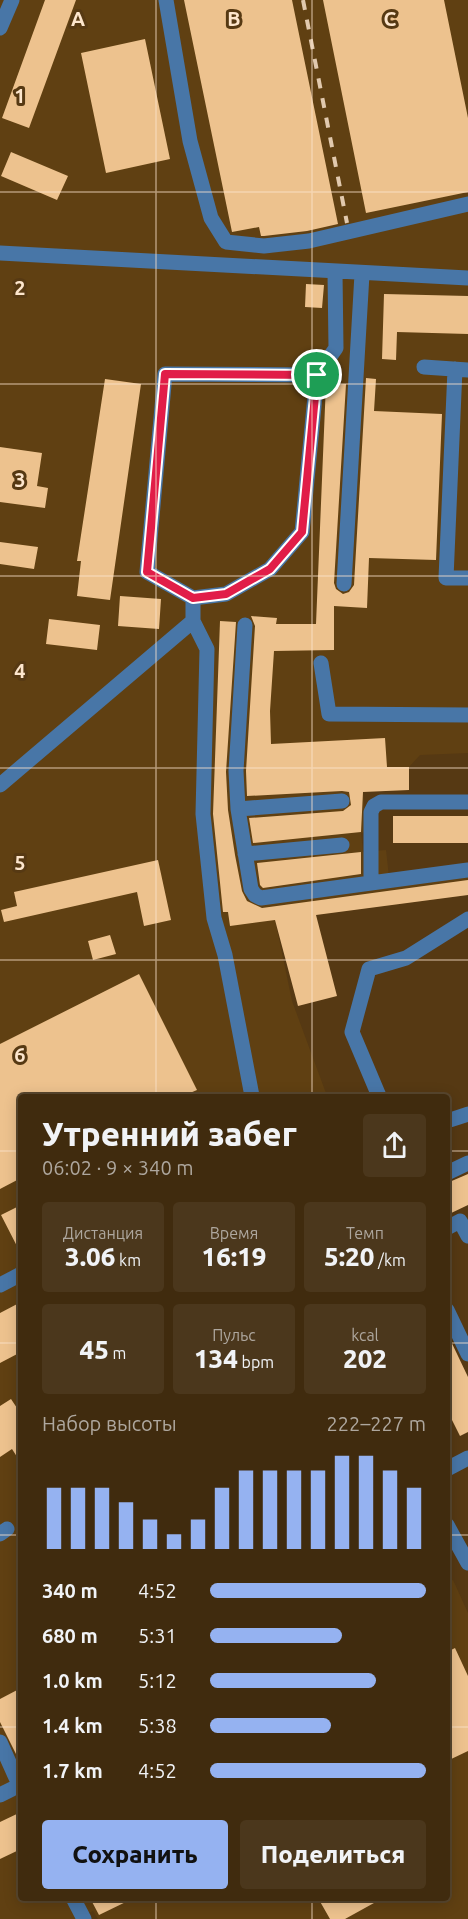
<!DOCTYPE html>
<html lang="ru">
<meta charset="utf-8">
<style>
body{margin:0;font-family:Ubuntu,sans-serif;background:#4b371c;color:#f1f3f6;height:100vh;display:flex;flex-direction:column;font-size:22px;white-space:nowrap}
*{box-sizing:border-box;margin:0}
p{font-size:20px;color:#aea79e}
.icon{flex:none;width:33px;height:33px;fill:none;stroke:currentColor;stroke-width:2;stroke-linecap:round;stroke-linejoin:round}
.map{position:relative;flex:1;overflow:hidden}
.sheet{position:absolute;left:18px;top:1094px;width:432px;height:807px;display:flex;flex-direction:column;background:#402b0e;border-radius:6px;box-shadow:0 3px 15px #0003,0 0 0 2px #59472e}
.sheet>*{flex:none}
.pin{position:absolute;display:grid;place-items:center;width:51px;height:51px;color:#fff;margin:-26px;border:3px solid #fff;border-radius:50%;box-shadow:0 2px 6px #0007}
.round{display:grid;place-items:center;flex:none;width:63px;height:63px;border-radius:6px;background:#4b371c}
.head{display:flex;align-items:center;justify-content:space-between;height:102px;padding:0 24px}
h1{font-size:33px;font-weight:800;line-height:45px}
.metrics{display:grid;grid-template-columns:repeat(3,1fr);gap:9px;height:102px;padding:6px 24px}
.metrics div{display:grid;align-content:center;border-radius:6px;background:#4b371c;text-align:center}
.metrics b{font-size:26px;font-weight:800}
.metrics small{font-size:16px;font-weight:400}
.metrics p{font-size:16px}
.chart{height:168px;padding:12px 24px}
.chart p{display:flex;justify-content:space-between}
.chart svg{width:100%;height:108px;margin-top:6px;stroke:#95b2f1;stroke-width:6}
.button{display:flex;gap:12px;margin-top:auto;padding:12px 24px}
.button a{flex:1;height:69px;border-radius:6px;background:#95b2f1;color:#111;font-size:24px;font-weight:800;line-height:69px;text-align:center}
.button a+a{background:#4b371c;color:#f1f3f6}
ul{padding:0 24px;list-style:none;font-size:20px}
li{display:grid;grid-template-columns:96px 72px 1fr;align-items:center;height:45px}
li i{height:15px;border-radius:8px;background:#95b2f1}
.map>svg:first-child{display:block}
.built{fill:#604012}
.building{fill:#edc28e}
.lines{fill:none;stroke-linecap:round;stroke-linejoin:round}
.minor{stroke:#4876a7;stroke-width:15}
.rail{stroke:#e1c9ae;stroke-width:4;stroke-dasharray:10 10;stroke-linecap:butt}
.route-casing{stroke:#fff;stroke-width:12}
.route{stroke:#e11d48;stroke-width:8}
.grid{fill:none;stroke:#fde6cd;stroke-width:1.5;stroke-opacity:0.55}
.grid-label{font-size:20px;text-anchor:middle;font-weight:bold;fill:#fde6cd;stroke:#563913;stroke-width:6;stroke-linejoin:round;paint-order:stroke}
</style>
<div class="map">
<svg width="468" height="1919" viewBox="0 0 468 1919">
<rect width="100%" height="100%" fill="#563913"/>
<!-- built -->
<path class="built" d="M0 0H468V753L420 755 409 767V790L363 792 367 832 361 833 363 852 386 850 390 886 468 875V895L275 920 292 1001 327 1096H21V1898H447V1583L453 1580 468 1613V1919H98L93 1911 76 1919H0Z"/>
<!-- building -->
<path class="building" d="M45 0H76L29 128 2 118Z
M184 0H292L338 224 307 231 264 236H261L259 227 232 232Z
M323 0H444L468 118V192L366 213Z
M145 39 170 159 106 173 81 53Z
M11 152 68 176 57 200 1 176Z
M306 284 324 285 322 308 305 307Z
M384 294 468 296V334L397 332 396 360 382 359Z
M366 378 376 379 374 411 442 414 436 560 369 558 367 608 334 606V650L274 651 270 711 271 744 385 738 387 767H409V790L363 792 361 832 253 843 249 818 343 811 351 805 349 792 342 791 247 796 246 771 255 626 251 616 277 618 276 624H316L326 383 346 384 334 583 336 589 343 594 349 592 354 585Z
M105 379 141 384 110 600 77 596 81 561H77Z
M0 447 42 453 37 486 48 488 45 508 0 502Z
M0 542 38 547 34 569 0 564Z
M120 596 161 599 159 629 118 626Z
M49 619 100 625 97 650 46 644Z
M220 621 236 622 226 772 228 810 235 855 242 891 247 901 262 908 468 880V895L316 915 337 996 298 1006 275 920 230 926 228 912H223L213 814Z
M393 816H468V843H393Z
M361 852V874L263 888 260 885 257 863Z
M158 860 171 920 144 926 137 892 4 922 1 910 17 906 14 892Z
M110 935 116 954 93 960 88 941Z
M139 974 197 1090 183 1096H21V1178L0 1189V1044Z
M468 1174V1205L447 1215V1183Z
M21 1205V1254L1 1215Z
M21 1302V1352L0 1363V1313Z
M447 1333 468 1377V1432L460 1436 447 1410Z
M11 1399 21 1414V1463L12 1449 0 1457V1406Z
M455 1648 468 1676V1751L447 1761V1652Z
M21 1688V1717L16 1719 21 1729V1764L0 1722V1699Z
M21 1812V1849L0 1859V1822Z
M90 1898H134L99 1915Z
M318 1898H383L345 1919H330Z"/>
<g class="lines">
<!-- minor -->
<path class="minor" d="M166 0 190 141 211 218 226 242 264 246 309 241 468 204
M0 28 12 0
M0 253 468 278
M424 367 468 370
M455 369 446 578H468
M317 375 302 532 270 569 226 594 193 598 147 572 165 374 317 375 336 348 335 273
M344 584 362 274
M193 621 207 649 203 814 214 918 225 955 252 1096
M245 625 236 771 238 809 251 889 255 895 261 898 371 883
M321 663 329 714 468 715
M0 785 193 621V598
M468 802H381L374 806 371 812V883L468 870
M238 809 342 801
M245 854 342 845
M379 1096 352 1032 369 969 406 958 468 919
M447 1121 468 1114
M447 1173 468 1163
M447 1228 460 1221 468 1236
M0 1285 21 1274
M447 1310 468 1354
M447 1469 468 1458
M447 1525 468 1563
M0 1534 7 1529
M0 1742 21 1789
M0 1795 12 1789
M73 1898 84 1919"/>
<!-- rail -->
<path class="rail" d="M303 0 347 223"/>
</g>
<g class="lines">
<!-- route casing -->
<g class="route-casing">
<path id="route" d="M165 374 317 375 302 532 270 569 226 594 193 598 147 572Z"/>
</g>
<!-- route -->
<use href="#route" class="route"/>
</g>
<!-- grid -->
<path class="grid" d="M156 0V1096M312 0V1096M0 192H468M0 384H468M0 576H468M0 768H468M0 960H468M0 1151H21M447 1151H468M0 1343H21M447 1343H468M0 1535H21M447 1535H468M0 1727H21M447 1727H468M156 1898V1919M312 1898V1919"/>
<g class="grid-label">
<text x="78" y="26">A</text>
<text x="234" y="26">B</text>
<text x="390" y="26">C</text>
<text x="20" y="103">1</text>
<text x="20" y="295">2</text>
<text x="20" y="487">3</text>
<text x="20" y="678">4</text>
<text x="20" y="870">5</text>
<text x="20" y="1062">6</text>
</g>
</svg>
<div class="pin" style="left:317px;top:375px;background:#1e9e55"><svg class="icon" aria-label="arrive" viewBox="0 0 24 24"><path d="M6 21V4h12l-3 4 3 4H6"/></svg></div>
<section class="sheet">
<div class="head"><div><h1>Утренний забег</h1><p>06:02 · 9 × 340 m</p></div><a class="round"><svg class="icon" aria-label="share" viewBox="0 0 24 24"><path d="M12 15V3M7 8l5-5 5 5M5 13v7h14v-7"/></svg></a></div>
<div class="metrics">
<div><p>Дистанция</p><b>3.06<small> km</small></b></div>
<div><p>Время</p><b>16:19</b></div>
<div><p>Темп</p><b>5:20<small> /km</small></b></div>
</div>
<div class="metrics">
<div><b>45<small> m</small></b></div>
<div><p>Пульс</p><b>134<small> bpm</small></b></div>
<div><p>kcal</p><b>202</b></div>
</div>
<div class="chart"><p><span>Набор высоты</span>222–227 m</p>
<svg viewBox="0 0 160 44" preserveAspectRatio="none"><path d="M5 44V19M15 44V19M25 44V19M35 44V25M45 44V32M55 44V38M65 44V32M75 44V19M85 44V12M95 44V12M105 44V12M115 44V12M125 44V6M135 44V6M145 44V12M155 44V19"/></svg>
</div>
<ul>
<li><b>340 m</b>4:52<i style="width:100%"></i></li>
<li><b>680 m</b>5:31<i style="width:61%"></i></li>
<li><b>1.0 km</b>5:12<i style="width:77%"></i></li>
<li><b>1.4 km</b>5:38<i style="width:56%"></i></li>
<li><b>1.7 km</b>4:52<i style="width:100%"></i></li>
</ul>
<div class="button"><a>Сохранить</a><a>Поделиться</a></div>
</section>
</div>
